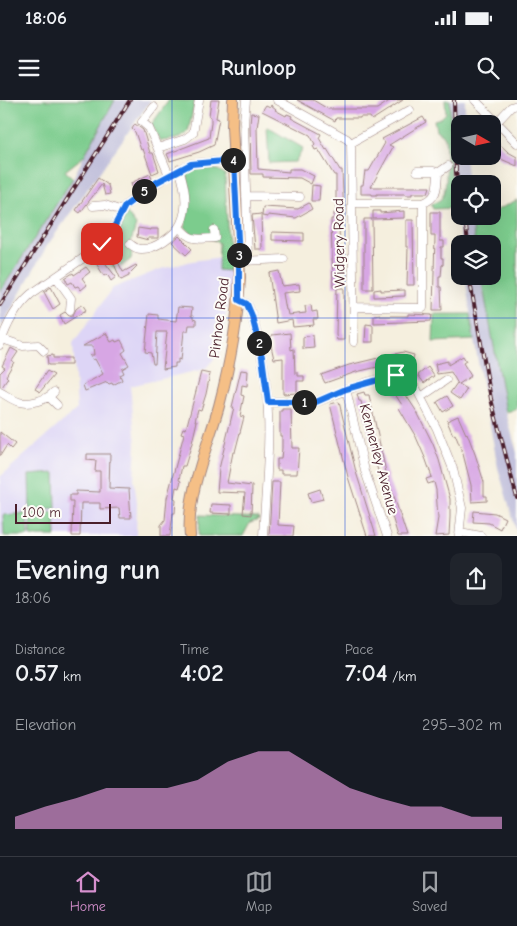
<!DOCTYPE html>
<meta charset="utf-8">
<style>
body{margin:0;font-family:"Comic Neue",sans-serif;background:#20242c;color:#f1f3f6;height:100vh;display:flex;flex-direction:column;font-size:19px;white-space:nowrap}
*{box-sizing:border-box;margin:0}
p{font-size:16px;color:#9ea1a6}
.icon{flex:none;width:28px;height:28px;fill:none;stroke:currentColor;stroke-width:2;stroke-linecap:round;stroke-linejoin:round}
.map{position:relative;height:436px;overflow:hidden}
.sheet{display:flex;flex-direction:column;background:#171b24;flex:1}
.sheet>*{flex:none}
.needle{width:32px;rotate:99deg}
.controls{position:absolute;left:451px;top:15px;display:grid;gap:10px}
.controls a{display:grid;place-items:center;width:50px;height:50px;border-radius:10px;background:#171b24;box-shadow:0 5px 20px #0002;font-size:25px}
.scale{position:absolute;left:15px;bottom:12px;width:96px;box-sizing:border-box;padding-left:5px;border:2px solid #4a1f2b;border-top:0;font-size:14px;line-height:18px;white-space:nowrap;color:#4a1f2b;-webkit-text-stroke:4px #fdfcf7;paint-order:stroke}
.pin{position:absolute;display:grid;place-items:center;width:42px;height:42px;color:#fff;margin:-21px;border-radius:10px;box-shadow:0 2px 8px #0006}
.km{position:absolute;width:25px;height:25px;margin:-12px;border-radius:50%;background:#222;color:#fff;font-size:14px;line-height:25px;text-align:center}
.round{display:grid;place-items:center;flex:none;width:52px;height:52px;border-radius:10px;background:#20242c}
.overview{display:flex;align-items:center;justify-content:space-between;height:85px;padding:0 15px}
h1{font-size:28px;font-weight:700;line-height:38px}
.figures{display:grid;grid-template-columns:repeat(3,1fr);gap:8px;height:85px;padding:5px 15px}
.figures div{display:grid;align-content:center}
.figures b{font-size:25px;font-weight:700}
.figures small{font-size:14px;font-weight:400}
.figures p{font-size:14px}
.chart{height:140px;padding:10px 15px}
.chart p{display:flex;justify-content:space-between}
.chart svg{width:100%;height:90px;margin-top:5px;fill:#d690ce;opacity:.7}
.status{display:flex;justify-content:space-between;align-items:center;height:35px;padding:0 25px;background:#171b24;direction:ltr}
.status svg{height:14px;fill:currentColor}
header{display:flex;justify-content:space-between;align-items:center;height:65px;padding:0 15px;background:#171b24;font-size:22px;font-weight:700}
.tabs{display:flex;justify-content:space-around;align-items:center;height:70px;border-top:1px solid #363941;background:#171b24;font-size:14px;color:#9ea1a6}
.tabs a{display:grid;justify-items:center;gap:2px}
.tabs .active{color:#d690ce}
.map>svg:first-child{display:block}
.built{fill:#ddd5f6}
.industrial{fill:#c2c1dc}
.green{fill:#7bcc8d;stroke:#62765c}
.building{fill:#d7a6e4}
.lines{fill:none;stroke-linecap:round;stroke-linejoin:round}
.minor-casing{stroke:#a08784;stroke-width:9}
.major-casing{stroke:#a08784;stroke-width:12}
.minor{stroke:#fff;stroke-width:8}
.major{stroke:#f5bf86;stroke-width:10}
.rail-casing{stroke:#4a1f2b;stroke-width:4}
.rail{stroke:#fdfcf7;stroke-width:2;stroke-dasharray:5.5;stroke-linecap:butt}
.route-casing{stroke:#fff;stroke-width:10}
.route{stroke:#1a73e8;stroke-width:6}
.grid{fill:none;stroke:#1d4ed8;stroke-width:1;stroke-opacity:0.55}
.labels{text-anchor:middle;stroke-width:4;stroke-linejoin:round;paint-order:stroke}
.street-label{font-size:15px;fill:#4a1f2b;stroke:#fdfcf7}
</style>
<div class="status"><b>18:06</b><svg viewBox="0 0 49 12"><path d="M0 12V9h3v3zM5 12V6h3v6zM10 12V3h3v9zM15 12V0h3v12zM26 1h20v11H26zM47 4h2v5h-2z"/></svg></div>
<header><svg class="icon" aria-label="menu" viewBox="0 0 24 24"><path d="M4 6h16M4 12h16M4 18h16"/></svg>Runloop<svg class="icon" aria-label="search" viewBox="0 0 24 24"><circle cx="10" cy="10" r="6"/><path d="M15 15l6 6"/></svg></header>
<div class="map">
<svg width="517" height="436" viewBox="0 0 517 436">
<rect width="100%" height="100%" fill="#fdfcf7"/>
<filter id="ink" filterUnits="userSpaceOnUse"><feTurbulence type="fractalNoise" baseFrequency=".02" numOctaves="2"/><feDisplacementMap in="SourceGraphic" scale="10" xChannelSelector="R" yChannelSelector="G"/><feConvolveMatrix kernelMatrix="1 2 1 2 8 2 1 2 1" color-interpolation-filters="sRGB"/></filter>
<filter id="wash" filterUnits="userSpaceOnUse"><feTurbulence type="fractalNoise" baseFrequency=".0096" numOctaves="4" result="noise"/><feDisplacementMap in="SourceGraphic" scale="20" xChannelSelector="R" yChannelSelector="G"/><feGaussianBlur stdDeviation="1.12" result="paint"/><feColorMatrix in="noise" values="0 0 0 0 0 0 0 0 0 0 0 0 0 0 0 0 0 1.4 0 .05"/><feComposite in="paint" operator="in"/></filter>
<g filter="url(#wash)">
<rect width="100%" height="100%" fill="#f5efde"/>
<!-- built -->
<path class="built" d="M229 156 230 184 221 251 205 269 130 286 136 343 134 380 137 402 136 436H0V377L77 309 73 243 113 188 161 169 192 161Z"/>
<!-- industrial -->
<path class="industrial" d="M115 0H151L47 146 0 229V192L73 78 84 56Z
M450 0H465V24H460V56H465L468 84H460V116H472L475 144H461L451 66Z
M465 176H481L506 312 517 353V433L498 368 474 240Z"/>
<!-- green -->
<path class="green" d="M0 0H115L84 56 65 71 73 78 0 192Z
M169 0 195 1 188 32C181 40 170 40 160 41L151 25Z
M445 0H450V66L456 108 433 109 431 104C434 103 439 101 441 99 449 91 446 48 445 37L436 30 434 20 441 18 446 13Z
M267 27 303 48 295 62 269 63Z
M203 68 218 70 225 74 229 171 218 170 219 143 208 137 194 136 185 128 189 99 187 73 191 70Z
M517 100V309L506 312 481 176H492V144H475L472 122 484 116H492L493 112Z
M126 112 136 125 131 142 128 146 132 152 131 159 118 169 112 167 99 151C113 141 118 127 126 112Z
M434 214H470L474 240 433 242Z
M55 373 56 408 30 410 29 375Z
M55 412 56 436H31L30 413Z
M27 413 28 436H4L3 415Z
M200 415 259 418V420L250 423 243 436H199Z"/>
<g id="blocks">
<!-- building -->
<path class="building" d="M211 0H219L216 18 219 19 214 45 199 52 170 61 167 54 209 38 211 23V17L209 16Z
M297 0H313L328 9H377L391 0H403L372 20 370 17H360V18H336L335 21Z
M266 5 270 7 271 5 276 9 275 10 286 16 287 14 292 16 291 18 321 34 319 38 326 50 327 49 340 70H342L344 118H339L340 186 333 187 331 119H334V113H336V75H334L318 49 315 50 313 46 315 44 310 35 262 11Z
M251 13 259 14 257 28 258 69 289 72V69H300L314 76 311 84 300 78 263 77V74H251L250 25Z
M423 17 426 22 389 45 393 47 371 87H430L428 93H412V95H406V94H377V95H372V94H361V85H363L365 71H369L385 43 382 39Z
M135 24 143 30 150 53H153L159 71 152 74 143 49 141 50 135 32 132 29Z
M492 37 508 52 517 57V66L501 59 492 51Z
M150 74 152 79 133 90 131 83Z
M98 78 108 85 110 94 105 95 102 84 80 113 76 110Z
M312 85 320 86 319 101H311Z
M309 103 312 109 296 118 268 115V117L262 116 263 107 298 109Z
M373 111H380V113L404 111V118L373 119Z
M431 112H440V141H444V147H441V158H443V165H442L441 176H439V187H441L442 210H433L435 136H431Z
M261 114 262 149H255L252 115Z
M364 119H372L373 189H364Z
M406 120H413L414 185H407L408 147H406Z
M138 128 151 130V129H158V138H148V140L137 137Z
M272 132 304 133V141L272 140Z
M179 136 192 149 186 155 172 142Z
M100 156 116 177 111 181 107 174 104 176 94 160Z
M118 162 123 172 136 165 137 166 129 174V176L121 180 114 164Z
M86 167 90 172 82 178 87 185 81 190 78 186 75 187 72 182 68 184 65 178 73 173 74 175Z
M279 171 282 186 299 184 300 191 283 193 286 210H287L288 215 306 213 305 206 311 205 312 212 317 211 318 219H313L314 225 293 227 292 220 276 223 269 173Z
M51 187 60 204 53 209 44 192Z
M337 188H344V240H337L336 235Z
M381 189V191L405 190V196L374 197V190Z
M82 204 86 210 64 224 60 215 65 212 69 216 73 215 76 209Z
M178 207 192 208 191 216H193V219L196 220V225H189L188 231H184L181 260 178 259V263H175V267L163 269 167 232H157L155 264H153L151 253 145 252 149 214 158 215V219L176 221Z
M380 214V216H408V214L432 215 431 221 374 223V215Z
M366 224 373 225V242H365Z
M106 233 111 242 115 240 116 242 121 240 126 250 122 253 129 265 122 269 124 273 120 275 122 280 113 285 112 283 109 284 107 282 85 291 83 285 103 274 95 259 93 260 90 255H94L93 246H83Z
M290 233 291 250 294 249 295 273H298V276H304V281H297V293L283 294V258L274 259 269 237 272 236V235Z
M313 235 314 248 303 249V237Z
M11 248 18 252 12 261 14 262 6 276 8 278 2 287 0 286V273L5 268 2 266Z
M403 252 414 255 412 264 403 261 356 272 325 283 321 275 349 265Z
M53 255V258H71V265H48L47 256Z
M463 256 466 261 463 263 471 276 459 284 467 289 460 300 450 293 457 283 458 284 451 272 437 274 435 264 448 261V265Z
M428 267 434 276 424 283 418 275Z
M241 270 248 271 247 286 242 285 241 295 244 296 240 316 244 317 235 352H233L227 383 252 386 251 415 243 414 245 393 217 392 219 369 234 307H232Z
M47 271 54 275 40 292 35 289Z
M201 272 210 274 206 294 201 310 198 309 195 321H197L192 343 185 366H182L179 380 181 381 179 388 176 387 174 398 176 399 175 413H173L170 436H161V425L165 420 167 398 184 334 181 333 183 328 186 329Z
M398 283 417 312 433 344 439 360 450 399V417L449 435 435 436 438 418 436 390 434 382 428 384 426 379 432 377 426 360 416 337 399 308 402 305 391 288Z
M364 292 365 295H369L386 372 407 436H398L378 371 361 301H359L357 294Z
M447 296 453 306 443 312 437 302Z
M339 302 356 372 376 436H367L348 377 330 304Z
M282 309H291L292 348H299L297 374H281V370H277V359H281L282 348V336H280V311H282Z
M458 316 466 334 467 333 475 354 484 382V396H487V401L472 402 471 385 463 354 455 334 453 335 447 321Z
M0 332 15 344 11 349 7 345 0 356Z
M87 354H110L109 388 129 389 131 418H120L119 408 100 409V403H81L80 436H72L73 401H70V395H76V391L100 392V371H95L96 361 87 360Z
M272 382H280L278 425 294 426 293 436H269Z
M320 389 323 399 311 402 308 393Z
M211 404 231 405V414L210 413Z
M474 411 495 413 505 418 500 429 489 423 473 422Z"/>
</g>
</g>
<g filter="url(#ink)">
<use href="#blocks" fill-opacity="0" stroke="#a08784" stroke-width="1"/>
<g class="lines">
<!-- minor casing -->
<g class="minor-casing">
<path id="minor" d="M246 0 244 21 248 161
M277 0 347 39 351 43 354 242
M475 0 517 43
M154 7 142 22 149 28 169 75 191 64 234 60
M497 22 511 7 517 5
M351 43 410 10
M158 48 185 39 193 33 199 0
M417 71H434L438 73C437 87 438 98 423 103
M438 73 448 66
M246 96 300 97
M352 103H423V208L354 207
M93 106 105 105 122 111
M179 127C192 143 198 138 215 138L214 130
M130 144C134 147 136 149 141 149 154 150 176 135 181 123 189 106 185 86 179 69
M244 161 284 159
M56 177 71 198 70 210
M239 200 247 204C253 215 255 228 258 240 275 308 267 368 263 436
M2 239 23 246 38 245 44 251
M0 245C6 226 16 207 31 194L98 148 113 131 125 106 141 93 169 75
M346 289 365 371 387 436
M0 292C6 295 12 300 19 302 29 305 47 300 54 292
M49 297 57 305
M421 297 446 280
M268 302H316L368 282 399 274 407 278 417 290 437 329 453 369 462 408 459 436
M460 432 481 436"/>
</g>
<!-- major casing -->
<g class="major-casing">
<path id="major" d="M190 436C186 396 208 345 219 306 230 264 238 220 240 177L232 26 233 0"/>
</g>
<!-- minor -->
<use href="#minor" class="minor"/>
<!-- major -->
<use href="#major" class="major"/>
<!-- rail casing -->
<g class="rail-casing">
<path id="rail" d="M454 0 456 72 460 102
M465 116 468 144
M469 176 491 299 517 398
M0 205 130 0"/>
</g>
<!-- rail -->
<use href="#rail" class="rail"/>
</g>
</g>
<g class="lines" filter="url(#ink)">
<!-- route casing -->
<g class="route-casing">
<path id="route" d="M102 144 112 131 125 106 157 82 191 64 234 60 239 160V200L247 204 252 216 262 257 268 302H316L346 289 396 275"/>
</g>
<!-- route -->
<use href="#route" class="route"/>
</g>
<!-- grid -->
<path class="grid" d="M172 0V436M345 0V436M0 218H517"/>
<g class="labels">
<!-- street labels -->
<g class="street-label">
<text transform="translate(339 143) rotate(-91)" y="5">Widgery Road</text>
<text transform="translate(219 218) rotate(-83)" y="5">Pinhoe Road</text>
<text transform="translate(379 359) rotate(75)" y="5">Kennerley Avenue</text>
</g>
</g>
</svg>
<div class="controls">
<a><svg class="needle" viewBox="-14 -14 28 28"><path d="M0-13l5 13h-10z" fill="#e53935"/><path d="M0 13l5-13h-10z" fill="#9ea1a6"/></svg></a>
<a><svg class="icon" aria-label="locate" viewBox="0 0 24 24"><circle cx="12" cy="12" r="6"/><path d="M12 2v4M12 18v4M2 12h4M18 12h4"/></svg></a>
<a><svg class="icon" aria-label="layers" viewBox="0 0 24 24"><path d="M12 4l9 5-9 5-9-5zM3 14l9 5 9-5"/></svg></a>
</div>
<div class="scale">100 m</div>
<div class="pin" style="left:396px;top:275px;background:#1e9e55"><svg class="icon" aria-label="arrive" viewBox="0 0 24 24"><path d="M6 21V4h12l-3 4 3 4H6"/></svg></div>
<div class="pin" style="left:102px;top:144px;background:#d93025"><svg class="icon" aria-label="check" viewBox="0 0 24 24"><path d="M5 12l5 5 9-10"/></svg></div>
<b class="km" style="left:304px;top:302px">1</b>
<b class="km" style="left:259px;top:243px">2</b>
<b class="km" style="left:239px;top:155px">3</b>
<b class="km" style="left:233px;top:60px">4</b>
<b class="km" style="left:144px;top:91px">5</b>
</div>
<section class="sheet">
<div class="overview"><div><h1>Evening run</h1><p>18:06</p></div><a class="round"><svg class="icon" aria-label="share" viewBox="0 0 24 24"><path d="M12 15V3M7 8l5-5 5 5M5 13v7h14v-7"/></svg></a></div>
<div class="figures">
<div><p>Distance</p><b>0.57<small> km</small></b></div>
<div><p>Time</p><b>4:02</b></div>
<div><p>Pace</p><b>7:04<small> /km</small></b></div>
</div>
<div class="chart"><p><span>Elevation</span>295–302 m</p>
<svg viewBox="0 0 160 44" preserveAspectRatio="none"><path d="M0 44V38L10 33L20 29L30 24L40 24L50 24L60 20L70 11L80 6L90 6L100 15L110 24L120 29L130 33L140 33L150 38L160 38V44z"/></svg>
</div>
</section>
<nav class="tabs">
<a class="active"><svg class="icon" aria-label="home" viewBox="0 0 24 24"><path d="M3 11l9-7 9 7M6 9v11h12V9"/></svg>Home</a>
<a><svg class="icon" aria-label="map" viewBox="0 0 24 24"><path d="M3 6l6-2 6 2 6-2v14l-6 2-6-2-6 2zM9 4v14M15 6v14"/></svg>Map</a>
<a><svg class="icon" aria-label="saved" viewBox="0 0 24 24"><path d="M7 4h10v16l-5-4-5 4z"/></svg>Saved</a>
</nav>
